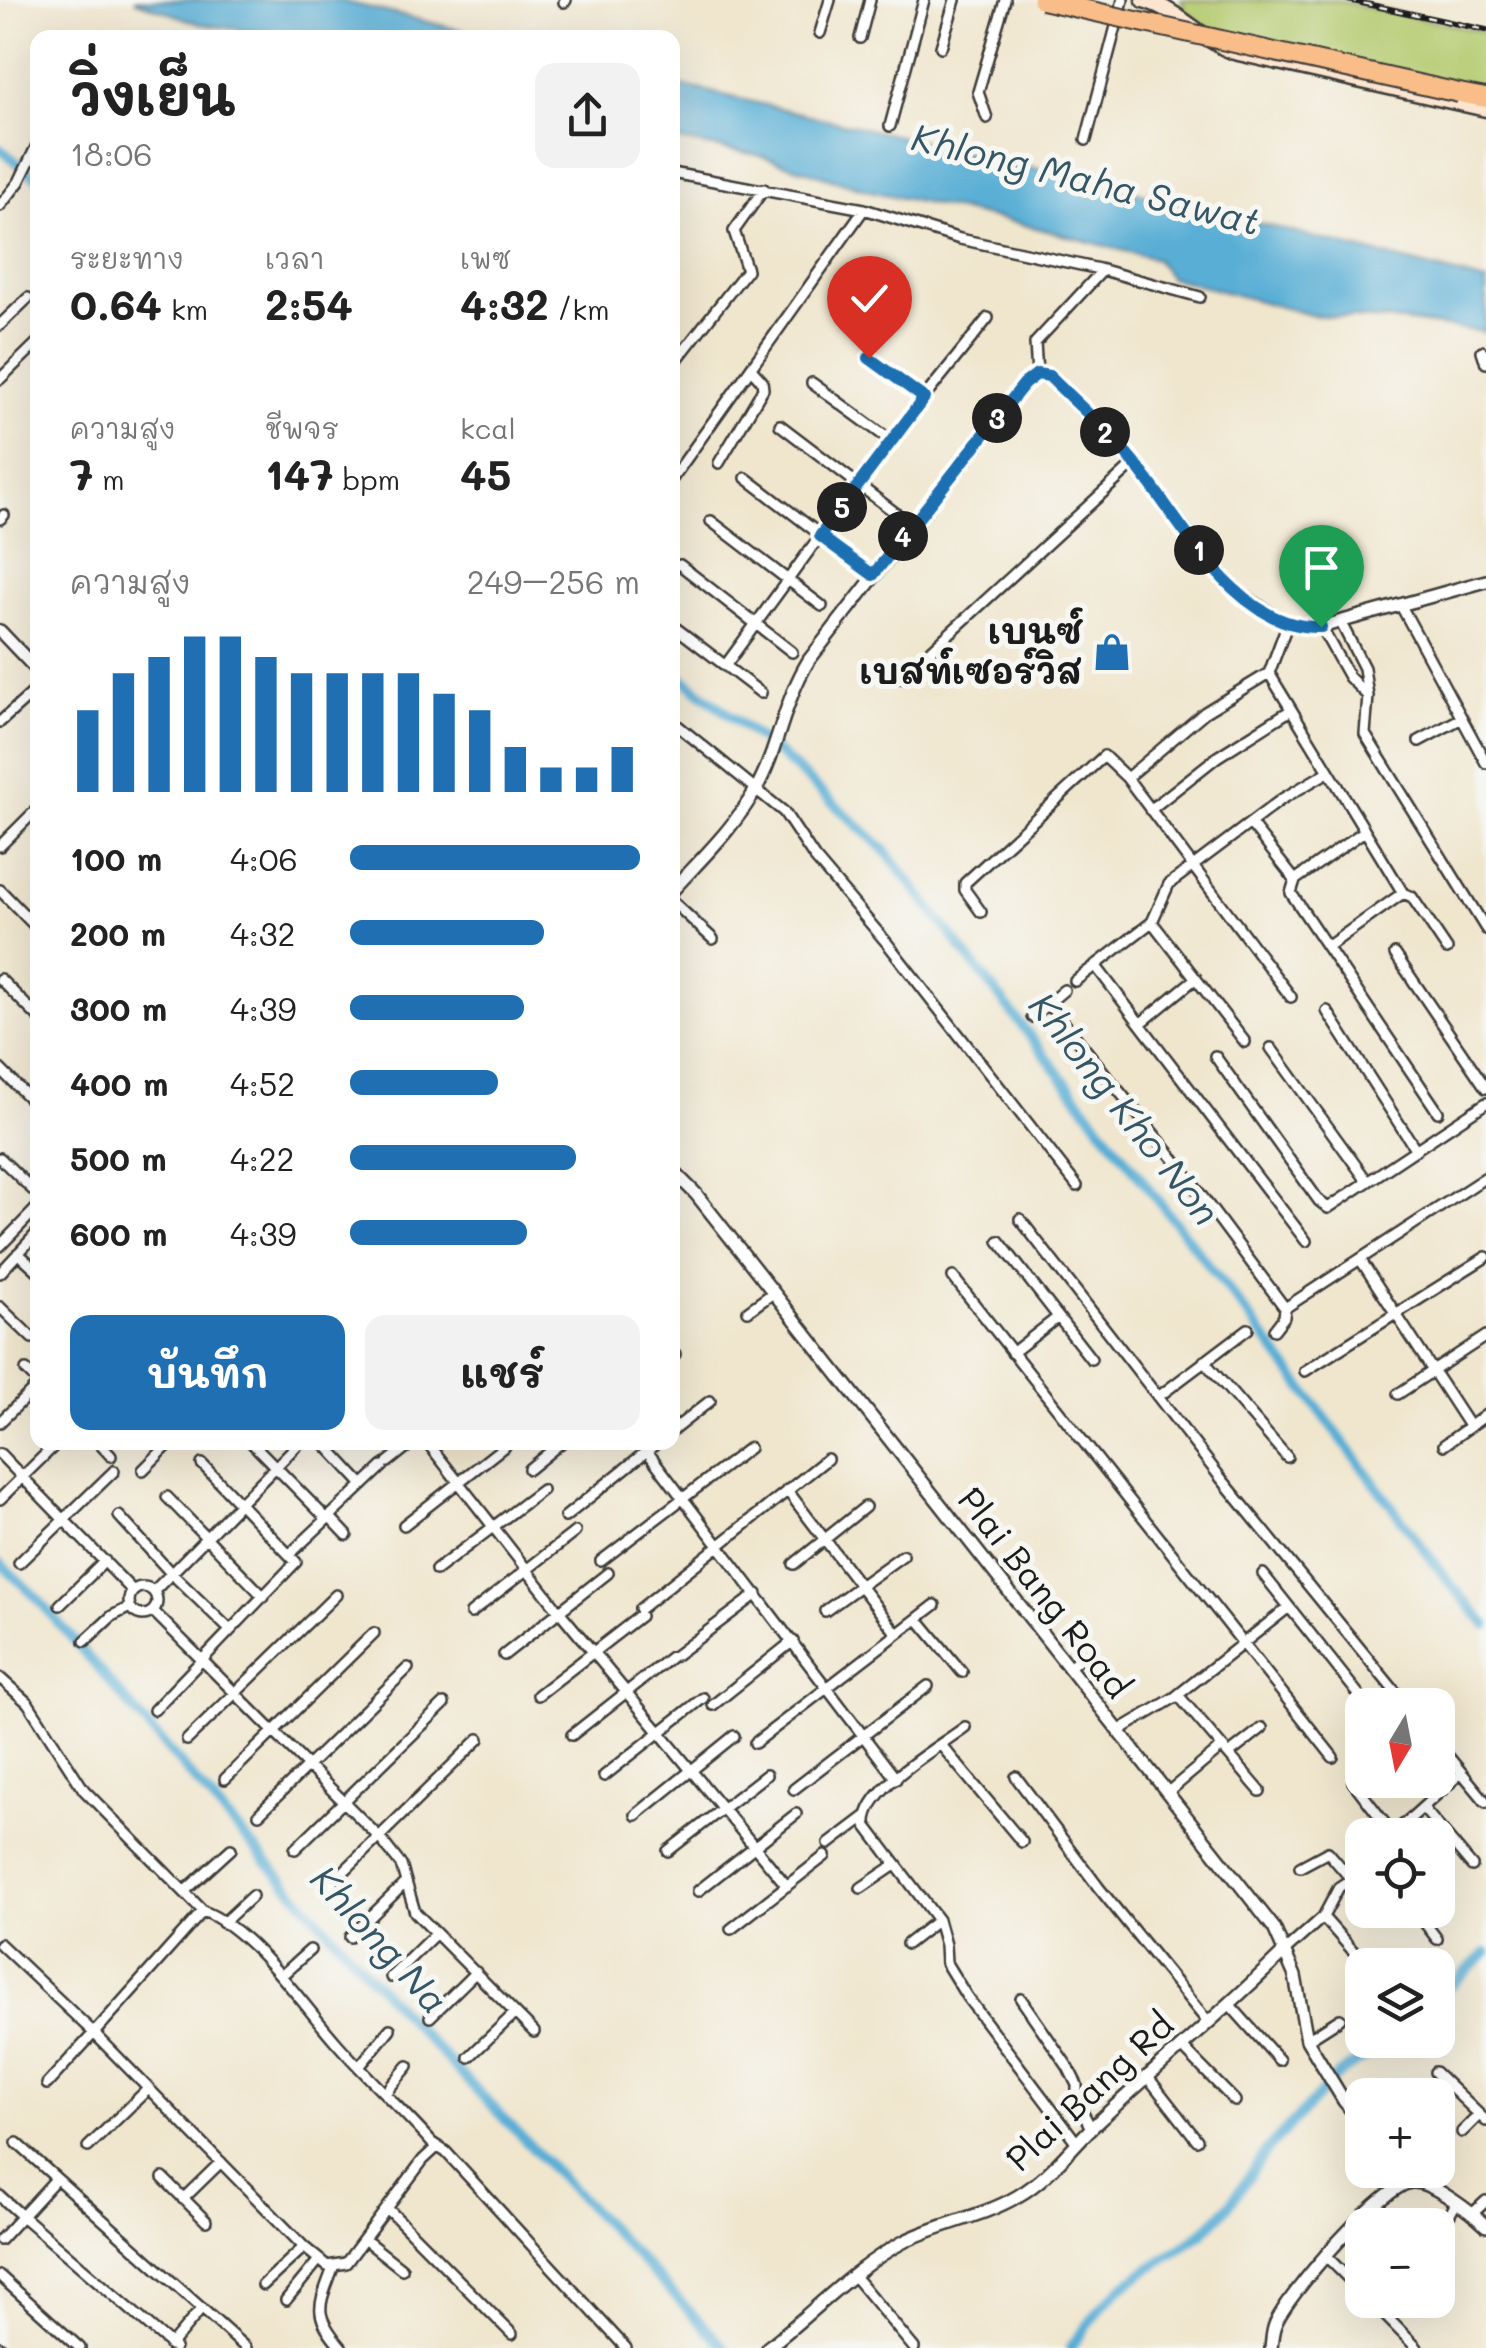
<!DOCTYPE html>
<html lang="th">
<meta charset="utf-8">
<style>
body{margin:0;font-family:Mali,"Playpen Sans Thai",sans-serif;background:#f2f2f2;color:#222;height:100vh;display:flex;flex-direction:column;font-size:38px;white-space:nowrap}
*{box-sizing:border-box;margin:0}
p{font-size:32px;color:#767676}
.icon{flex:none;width:55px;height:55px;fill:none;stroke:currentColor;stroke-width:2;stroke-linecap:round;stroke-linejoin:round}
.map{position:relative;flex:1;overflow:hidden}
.sheet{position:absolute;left:30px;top:30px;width:650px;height:1420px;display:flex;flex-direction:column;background:#fff;border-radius:20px;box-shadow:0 10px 40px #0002}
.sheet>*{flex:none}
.needle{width:65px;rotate:190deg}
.fabs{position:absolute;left:1345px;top:1688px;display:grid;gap:20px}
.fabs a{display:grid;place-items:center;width:110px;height:110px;border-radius:20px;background:#fff;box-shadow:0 10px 40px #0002;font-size:50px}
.pin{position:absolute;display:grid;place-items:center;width:85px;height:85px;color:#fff;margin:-102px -42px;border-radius:50% 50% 50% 0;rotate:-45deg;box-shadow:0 0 10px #0007}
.pin .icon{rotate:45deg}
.km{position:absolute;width:50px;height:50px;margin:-25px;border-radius:50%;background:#222;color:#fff;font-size:28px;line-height:50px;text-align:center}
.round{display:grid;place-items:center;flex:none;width:105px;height:105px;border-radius:20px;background:#f2f2f2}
.head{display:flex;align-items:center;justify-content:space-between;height:170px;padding:0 40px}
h1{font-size:55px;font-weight:700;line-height:75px}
.metrics{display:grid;grid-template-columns:repeat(3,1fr);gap:15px;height:170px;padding:10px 40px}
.metrics div{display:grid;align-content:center}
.metrics b{font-size:42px;font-weight:700}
.metrics small{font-size:28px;font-weight:400}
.metrics p{font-size:28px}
.chart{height:280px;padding:20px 40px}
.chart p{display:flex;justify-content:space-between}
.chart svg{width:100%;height:180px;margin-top:10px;stroke:#1f6fb2;stroke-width:6}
.cta{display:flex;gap:20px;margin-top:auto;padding:20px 40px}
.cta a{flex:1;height:115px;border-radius:20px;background:#1f6fb2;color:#fff;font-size:40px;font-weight:700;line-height:115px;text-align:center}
.cta a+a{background:#f2f2f2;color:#222}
ul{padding:0 40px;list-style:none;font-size:32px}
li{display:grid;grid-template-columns:160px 120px 1fr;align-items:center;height:75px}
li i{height:25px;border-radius:12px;background:#1f6fb2}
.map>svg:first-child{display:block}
.green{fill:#b4c96d;stroke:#687244;stroke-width:2.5}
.water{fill:#59aed5;stroke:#3a6578;stroke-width:2.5}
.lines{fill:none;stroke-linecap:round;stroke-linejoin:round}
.canal{stroke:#59aed5;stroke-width:10}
.minor-casing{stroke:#3c3a37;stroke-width:14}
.tertiary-casing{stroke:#3c3a37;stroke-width:16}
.secondary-casing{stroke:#3c3a37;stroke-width:19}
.motorway-casing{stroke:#3c3a37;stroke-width:22}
.minor{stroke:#fff;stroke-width:9}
.tertiary{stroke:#fff;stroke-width:11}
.secondary{stroke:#fce5d0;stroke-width:14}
.motorway{stroke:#f8bd89;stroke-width:18}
.rail-casing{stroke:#1c1c1c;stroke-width:6}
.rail{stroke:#f6f6f2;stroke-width:2.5;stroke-dasharray:8;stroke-linecap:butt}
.motorway-bridge-casing{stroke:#3c3a37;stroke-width:22;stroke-linecap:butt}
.motorway-bridge{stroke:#f8bd89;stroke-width:18}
.route-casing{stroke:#fff;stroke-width:20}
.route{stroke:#1f6fb2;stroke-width:12}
.labels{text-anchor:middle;stroke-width:10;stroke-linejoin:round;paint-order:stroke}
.poi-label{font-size:35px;font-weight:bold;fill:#1c1c1c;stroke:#f6f6f2;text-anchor:end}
.street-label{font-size:35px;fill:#1c1c1c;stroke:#f6f6f2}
.water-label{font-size:38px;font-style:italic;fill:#345666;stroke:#f6f6f2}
</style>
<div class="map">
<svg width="1486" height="2348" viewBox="0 0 1486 2348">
<rect width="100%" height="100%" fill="#f6f6f2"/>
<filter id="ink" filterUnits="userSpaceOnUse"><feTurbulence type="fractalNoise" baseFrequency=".01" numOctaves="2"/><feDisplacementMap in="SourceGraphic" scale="20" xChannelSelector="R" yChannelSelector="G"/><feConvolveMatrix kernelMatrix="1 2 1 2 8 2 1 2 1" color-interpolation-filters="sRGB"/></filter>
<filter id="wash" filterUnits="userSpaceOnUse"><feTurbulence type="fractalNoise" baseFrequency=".0048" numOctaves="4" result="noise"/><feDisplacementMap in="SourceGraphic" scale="40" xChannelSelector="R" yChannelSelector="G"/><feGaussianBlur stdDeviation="2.25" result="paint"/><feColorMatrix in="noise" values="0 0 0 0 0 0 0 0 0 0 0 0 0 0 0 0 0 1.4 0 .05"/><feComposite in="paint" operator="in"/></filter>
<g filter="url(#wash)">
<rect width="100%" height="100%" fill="#f0e6ce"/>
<!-- green -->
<path class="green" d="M1181 0H1335L1486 32V92L1229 45 1186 12Z"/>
<!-- water -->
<path class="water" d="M134 0H338L489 37H293L200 24Z
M672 83 1161 198 1486 282V332L1403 321 1311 315 1169 277 1156 259 1017 223 870 191 758 155 673 140Z"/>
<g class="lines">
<!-- canal -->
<path class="canal" d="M0 149 38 179
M672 670 779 754 884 849 1257 1327 1448 1581 1486 1625
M0 1563 37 1598 215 1804 411 2022 725 2348
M1438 1998 1486 1953
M1070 2348 1103 2305 1123 2286 1201 2234 1227 2208 1267 2150 1339 2074 1391 2040"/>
</g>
</g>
<g filter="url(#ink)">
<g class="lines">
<!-- minor casing -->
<g class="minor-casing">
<path id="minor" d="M564 2 566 0
M820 33 830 0
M860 38 870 0
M941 47 955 0
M987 118 978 92 1005 0
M890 126 924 0
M1086 140 1123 0
M672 173 864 209 960 239 1099 269 1200 297
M0 206 19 182 38 143
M0 325 28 298
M1482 351 1486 363
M869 357 924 399
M672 366 747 270 734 231 764 189
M1037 374 1035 343 1101 272
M0 379 38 342
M812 383 890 440
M780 425 897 514
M719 463 763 389 762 381 751 369
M746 478 873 575
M672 479 864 209
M0 519 4 515
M711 521 822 606
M680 565 792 652
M1400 604 1486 763
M1340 621 1364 668 1368 696 1365 734 1486 929
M672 625 761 693
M1321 627 1349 677 1366 694
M725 666 890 440 988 318
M1269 673 1403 893 1412 897 1447 949
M1269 673 1287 625
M901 678 1135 463
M672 721 784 812 814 857 887 943 1077 1186
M0 722 38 688
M1419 741 1460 719
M1127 778 1205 712 1269 673
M1150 810 1217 757 1291 710
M1250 823 1295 880
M1363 832 1295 880 1291 893 1438 1112
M0 846 38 808
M0 890 38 929
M672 901 713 939
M981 912 965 890V883L1104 756 1127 778 1291 997
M1152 922 1245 1042
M1327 947 1403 893
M1395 954 1486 1088
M1095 965 1306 1241
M0 979 38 1017
M1075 981 1152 922 1169 884 1282 799 1328 772
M1048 1003 1174 1159 1285 1308
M1327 1011 1416 1150
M1032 1017 1064 990
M1140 1024 1196 978
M1271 1048 1367 1181
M1215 1056 1319 1201 1328 1208 1486 1103
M0 1069 38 1107
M0 1158 38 1195
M1020 1219 1220 1477 1406 1705
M999 1241 1091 1359
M0 1246 38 1207
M18 1253 38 1271
M1360 1259 1469 1426
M0 1273 38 1232
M953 1277 1333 1757
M0 1307 32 1338
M748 1311 773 1293
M1274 1330 1284 1317 1285 1308 1486 1177
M1012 1353 1058 1317
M672 1357 675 1354
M1204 1361 1287 1457
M26 1370 38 1382
M1305 1371 1486 1257
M1398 1394 1486 1336
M1158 1397 1248 1329
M0 1422 38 1385
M672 1431 710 1401
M98 1442 111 1456
M251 1442 327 1519
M323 1442 363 1485
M427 1442 559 1611 787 1886
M640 1442 896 1779
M1444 1445 1486 1415
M0 1454 133 1591
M388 1462 413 1442
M529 1469 562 1442
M143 1470 171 1442
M787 1490 897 1634
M167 1497 264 1597
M0 1499 58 1442
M119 1516 170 1572 230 1630
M329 1516 347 1535
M565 1517 658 1442
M404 1525 506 1445
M290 1554 383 1466
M601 1561 749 1448
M19 1563 114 1471
M794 1564 865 1507
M436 1570 542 1490
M1263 1574 1367 1705
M129 1601a14 14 0 1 1 28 0a14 14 0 1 1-28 0Z
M154 1591 300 1442
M60 1605 105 1561
M640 1609 827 1459
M825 1611 903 1555
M154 1612 379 1837 401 1865 415 1912 534 2032
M471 1613 575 1532
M918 1619 962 1672
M85 1641 112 1616 130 1607
M504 1655 608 1573
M676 1655 757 1594
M1068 1668 1081 1657
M0 1678 28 1703 84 1790 203 1911C251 1929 301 2002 335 2041 366 2077 401 2108 432 2143L446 2152 626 2348
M538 1695 640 1616
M1178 1695 1260 1791
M713 1705 793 1641
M154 1710 296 1562 202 1464
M965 1727C939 1747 863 1789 866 1825L938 1920 945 1945 946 1963 967 1997 1077 2143
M1118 1731 1174 1698 1289 1607
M572 1735 671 1657
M187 1740 336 1595
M755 1743 935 1605
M1438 1744 1486 1802
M941 1745 1022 1842
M1229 1754 1262 1728
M1360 1766 1353 1782 1393 1834
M604 1776 703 1698
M1016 1777 1099 1888 1207 2021
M225 1779 374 1633
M1425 1780 1436 1795
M794 1789 928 1686
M1167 1793 1222 1747
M1423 1808 1472 1866
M259 1814 408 1668
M636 1815 734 1736
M1392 1835 1461 1773
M829 1844 866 1816
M295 1849 444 1704
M668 1851 766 1775
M1300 1867 1328 1852 1351 1879
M330 1885 479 1739
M861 1888 895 1865
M185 1891 231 1849
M698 1891 796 1814
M1415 1910 1437 1939
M203 1911 94 2033 304 2247 327 2266 346 2263 423 2160 437 2147
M1323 1917 1362 1961
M223 1923 252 1896
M731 1929 825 1856
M350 1937 405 1883
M0 1944 94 2033 47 2084
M907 1944 938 1920
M1285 1951 1323 1917 1339 1887 1351 1879 1362 1864
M281 1976 310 1950
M391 1977 436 1933
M1021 1999 1068 2067 1077 2085V2102L1091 2128
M1230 2005 1279 2060
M430 2017 476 1972
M1307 2040 1340 2019
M1183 2048 1235 2101
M469 2057 515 2013
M359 2067 390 2029
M1435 2072 1486 2121
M1147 2076 1197 2140
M386 2092 408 2066
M1462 2132 1479 2115
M17 2143 246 2348
M88 2147 148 2089
M163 2178 206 2221
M0 2196 22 2216 56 2179
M183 2199 221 2162
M387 2208 512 2334
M1472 2214 1486 2201
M1418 2225 1427 2218 1446 2222 1456 2203
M364 2239 402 2269
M0 2240 22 2216 175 2348
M1326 2256 1362 2292
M334 2265C319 2307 311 2312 342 2348
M0 2276 80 2348
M854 2276 914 2348
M263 2285 304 2247
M286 2300 318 2261
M1370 2300 1417 2348
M170 2346 202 2308
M0 2347 1 2348"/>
</g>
<!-- tertiary casing -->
<g class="tertiary-casing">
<path id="tertiary" d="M0 631 38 671
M672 891C701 859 735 827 756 789 779 748 783 702 809 660L1024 384 1037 374 1049 376 1135 463 1215 570 1242 595 1287 625 1321 627 1486 581
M672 1170 696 1194 1274 1928 1295 1976 1307 2040 1344 2101 1362 2123
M1402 2170 1412 2182
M767 2348C813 2313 853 2268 905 2241 941 2223 983 2217 1018 2196 1051 2177 1073 2144 1101 2119 1162 2062 1226 2010 1285 1951
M1271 2348C1272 2341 1272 2332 1275 2325 1285 2297 1384 2182 1413 2182 1433 2182 1472 2213 1486 2226"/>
</g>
<!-- secondary casing -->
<g class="secondary-casing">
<path id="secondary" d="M1144 0C1179 10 1200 39 1234 52L1486 109"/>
</g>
<!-- motorway casing -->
<g class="motorway-casing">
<path id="motorway" d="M1459 93 1486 98"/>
</g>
<!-- minor -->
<use href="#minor" class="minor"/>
<!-- tertiary -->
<use href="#tertiary" class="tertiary"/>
<!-- secondary -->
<use href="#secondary" class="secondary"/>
<!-- motorway -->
<use href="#motorway" class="motorway"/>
<!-- rail casing -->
<g class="rail-casing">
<path id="rail" d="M1348 0 1486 30"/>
</g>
<!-- rail -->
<use href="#rail" class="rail"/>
<!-- motorway-bridge casing -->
<g class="motorway-bridge-casing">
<path id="motorway-bridge" d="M1042 0 1459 93"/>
</g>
<!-- motorway-bridge -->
<use href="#motorway-bridge" class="motorway-bridge"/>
</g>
</g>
<g class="lines" filter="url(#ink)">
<!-- route casing -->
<g class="route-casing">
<path id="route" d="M869 358 924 398 820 536 873 575 1024 384 1037 374 1049 376C1078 405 1111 433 1136 465 1182 522 1237 631 1321 627"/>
</g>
<!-- route -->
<use href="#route" class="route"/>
</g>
<!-- icons -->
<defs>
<g id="shop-bare" transform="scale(3)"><path d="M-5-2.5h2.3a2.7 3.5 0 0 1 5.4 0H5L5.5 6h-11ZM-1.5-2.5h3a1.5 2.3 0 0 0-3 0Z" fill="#1f6fb2" stroke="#f6f6f2" stroke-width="2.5" paint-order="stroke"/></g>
</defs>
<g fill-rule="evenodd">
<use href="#shop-bare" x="1112" y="652"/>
</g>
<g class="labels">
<!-- poi labels -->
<g class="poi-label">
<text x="1082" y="644">เบนซ์<tspan x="1082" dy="40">เบสท์เซอร์วิส</tspan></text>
</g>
<!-- street labels -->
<g class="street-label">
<text transform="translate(1044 1593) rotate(52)" y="12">Plai Bang Road</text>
<text transform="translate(1090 2092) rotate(-43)" y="12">Plai Bang Rd</text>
</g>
<!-- water labels -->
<g class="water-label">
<text transform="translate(1086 180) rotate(14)" y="13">Khlong Maha Sawat</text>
<text transform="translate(1124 1109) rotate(52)" y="13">Khlong Kho Non</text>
<text transform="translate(379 1940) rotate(48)" y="13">Khlong Na</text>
</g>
</g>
</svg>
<div class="fabs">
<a><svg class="needle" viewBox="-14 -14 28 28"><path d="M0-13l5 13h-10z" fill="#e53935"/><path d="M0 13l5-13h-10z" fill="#767676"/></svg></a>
<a><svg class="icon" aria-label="locate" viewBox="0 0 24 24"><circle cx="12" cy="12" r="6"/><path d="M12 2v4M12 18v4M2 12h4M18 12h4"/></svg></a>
<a><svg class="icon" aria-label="layers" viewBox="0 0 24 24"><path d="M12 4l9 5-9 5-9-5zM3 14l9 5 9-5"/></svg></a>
<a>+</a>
<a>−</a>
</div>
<div class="pin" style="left:1321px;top:627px;background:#1e9e55"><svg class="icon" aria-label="arrive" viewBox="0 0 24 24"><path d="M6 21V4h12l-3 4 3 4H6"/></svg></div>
<div class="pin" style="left:869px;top:358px;background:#d93025"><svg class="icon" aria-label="check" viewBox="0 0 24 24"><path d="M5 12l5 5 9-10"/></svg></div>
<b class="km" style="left:1199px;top:550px">1</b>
<b class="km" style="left:1105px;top:432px">2</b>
<b class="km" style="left:997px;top:418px">3</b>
<b class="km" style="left:903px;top:536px">4</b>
<b class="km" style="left:842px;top:507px">5</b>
<section class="sheet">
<div class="head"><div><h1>วิ่งเย็น</h1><p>18:06</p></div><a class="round"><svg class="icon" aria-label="share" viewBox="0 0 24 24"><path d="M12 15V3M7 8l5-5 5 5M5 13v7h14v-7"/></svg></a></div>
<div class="metrics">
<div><p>ระยะทาง</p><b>0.64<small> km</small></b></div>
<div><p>เวลา</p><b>2:54</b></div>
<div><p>เพซ</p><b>4:32<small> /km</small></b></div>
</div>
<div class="metrics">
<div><p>ความสูง</p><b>7<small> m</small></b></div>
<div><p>ชีพจร</p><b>147<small> bpm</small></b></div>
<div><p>kcal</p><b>45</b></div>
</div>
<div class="chart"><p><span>ความสูง</span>249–256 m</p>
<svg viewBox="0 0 160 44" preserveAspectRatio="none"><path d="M5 44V24M15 44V15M25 44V11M35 44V6M45 44V6M55 44V11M65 44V15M75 44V15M85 44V15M95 44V15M105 44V20M115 44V24M125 44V33M135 44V38M145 44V38M155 44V33"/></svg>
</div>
<ul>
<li><b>100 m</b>4:06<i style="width:100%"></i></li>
<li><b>200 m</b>4:32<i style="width:67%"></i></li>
<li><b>300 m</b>4:39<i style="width:60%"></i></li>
<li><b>400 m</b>4:52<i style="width:51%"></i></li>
<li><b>500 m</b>4:22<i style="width:78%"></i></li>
<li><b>600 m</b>4:39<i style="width:61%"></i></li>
</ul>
<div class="cta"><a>บันทึก</a><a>แชร์</a></div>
</section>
</div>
